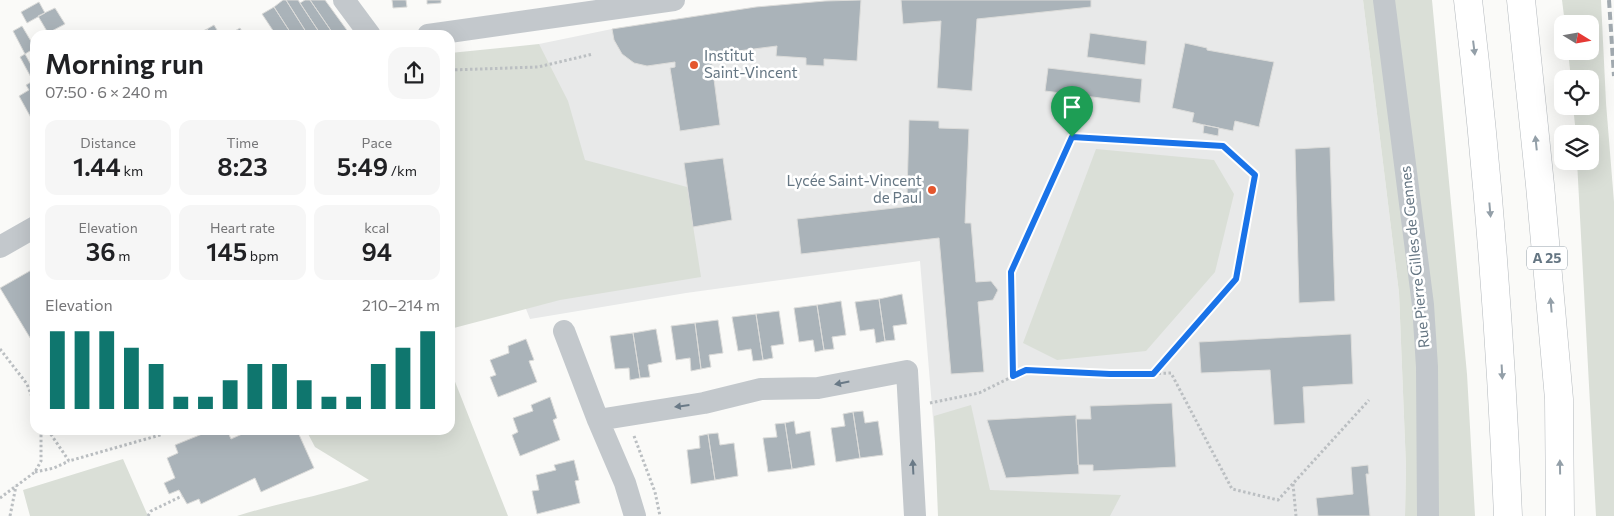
<!DOCTYPE html>
<meta charset="utf-8">
<style>
body{margin:0;font-family:Commissioner,sans-serif;background:#f6f6f6;color:#202124;height:100vh;display:flex;flex-direction:column;font-size:19px;white-space:nowrap}
*{box-sizing:border-box;margin:0}
p{font-size:16px;color:#757577}
.icon{flex:none;width:28px;height:28px;fill:none;stroke:currentColor;stroke-width:2;stroke-linecap:round;stroke-linejoin:round}
.map{position:relative;flex:1;overflow:hidden}
.side{position:absolute;left:30px;top:30px;width:425px;height:405px;display:flex;flex-direction:column;background:#fff;border-radius:15px;box-shadow:0 5px 20px #0002}
.side>*{flex:none}
.needle{width:32px;rotate:101deg}
.tools{position:absolute;left:1554px;top:15px;display:grid;gap:10px}
.tools a{display:grid;place-items:center;width:45px;height:45px;border-radius:10px;background:#fff;box-shadow:0 5px 20px #0002;font-size:25px}
.pin{position:absolute;display:grid;place-items:center;width:42px;height:42px;color:#fff;margin:-51px -21px;border-radius:50% 50% 50% 0;rotate:-45deg;box-shadow:0 0 5px #0007}
.pin .icon{rotate:45deg}
.round{display:grid;place-items:center;flex:none;width:52px;height:52px;border-radius:15px;background:#f6f6f6}
.overview{display:flex;align-items:center;justify-content:space-between;height:85px;padding:0 15px}
h1{font-size:28px;font-weight:600;line-height:38px}
.metrics{display:grid;grid-template-columns:repeat(3,1fr);gap:8px;height:85px;padding:5px 15px}
.metrics div{display:grid;align-content:center;border-radius:12px;background:#f6f6f6;text-align:center}
.metrics b{font-size:25px;font-weight:600}
.metrics small{font-size:14px;font-weight:400}
.metrics p{font-size:14px}
.chart{height:140px;padding:10px 15px}
.chart p{display:flex;justify-content:space-between}
.chart svg{width:100%;height:90px;margin-top:5px;stroke:#0f766e;stroke-width:6}
.map>svg:first-child{display:block}
.built{fill:#e8e9e9}
.green{fill:#dadfd7}
.building{fill:#aab3b9;stroke:#dcdcda}
.lines{fill:none;stroke-linecap:round;stroke-linejoin:round}
.highway-casing{stroke:#b4b9bd;stroke-width:29}
.path{stroke:#bbbfc2;stroke-width:3;stroke-dasharray:2.5 2.5;stroke-linecap:butt}
.minor{stroke:#c3c8cc;stroke-width:22}
.highway{stroke:#fff;stroke-width:28}
.rail{stroke:#a2aab0;stroke-width:4;stroke-dasharray:8 4;stroke-linecap:butt}
.oneway{fill:#939fa8}
.oneway2{fill:#6a7a87}
.route-casing{stroke:#fff;stroke-width:10}
.route{stroke:#1a73e8;stroke-width:6}
.poi-dot{fill:#e4572e;stroke:#fff;stroke-width:2}
.labels{text-anchor:middle;stroke-width:5;stroke-linejoin:round;paint-order:stroke}
.shield{fill:#fff;stroke:#939fa8;stroke-width:1}
.shield-label{font-size:14px;font-weight:bold;fill:#657683}
.poi-label{font-size:15px;fill:#657683;stroke:#fff;text-anchor:start}
.street-label{font-size:15px;fill:#657683;stroke:#fff}
</style>
<div class="map">
<svg width="1614" height="516" viewBox="0 0 1614 516">
<rect width="100%" height="100%" fill="#fafaf8"/>
<!-- built -->
<path class="built" d="M834 0H1363L1399 293 1406 467 1405 516H941L920 261 686 293 530 319 450 119 539 44 612 29 756 7Z"/>
<!-- green -->
<path class="green" d="M1363 0H1432L1467 374 1475 516H1405L1406 467 1399 293Z
M1562 0H1601L1606 103 1614 202V516H1596L1577 161H1590V134H1576L1573 106H1590V79H1571L1568 51H1590V24H1565Z
M539 44 568 101 585 160 687 187 701 277 560 300 450 329V53Z
M1096 149 1214 160 1234 194 1215 272 1146 351 1057 360 1023 343Z
M450 369 508 516H237C281 502 326 495 369 480L315 447 306 430H450Z
M971 405 990 490 1121 495 1110 516H938L934 416Z
M123 459 148 516H30L23 490Z"/>
<!-- building -->
<path class="building" d="M283 0H286L308 35H292L274 7Z
M286 0H298L321 35H308Z
M305 0H310L334 35H321L300 3Z
M310 0H325L349 33 348 35H334Z
M392 0H406L407 7 393 8Z
M427 0H441V3L427 4Z
M861 0 857 61 824 59V66L806 65V58L776 56 777 46 707 55 708 62 712 64 720 125 680 131 670 68 675 67V62L647 66 634 63 622 54 614 40 612 29 756 7 825 1Z
M901 0H1091V7L977 19 972 91 937 88 941 21 903 24Z
M39 2 45 13 27 23 21 12Z
M274 7 292 35H276L262 14Z
M55 8 65 24 48 33 38 16Z
M214 25 220 35H210L207 29Z
M22 26 35 48 25 54 13 31Z
M240 28 244 35H228Z
M207 29 210 35H205L203 31Z
M1090 33 1147 41 1145 65 1087 57Z
M1185 43 1207 48V50L1274 62 1259 127 1235 121 1233 131 1204 125 1192 122 1194 113 1172 108Z
M25 54 35 72V125L19 96 29 90 26 85 33 81 20 57Z
M1048 68 1142 79 1140 103 1045 91Z
M909 120 939 121V128L969 129 965 223H971L976 282 991 281 998 290 993 300 978 302 984 372 951 374 939 238 801 254 797 219 912 206V194L907 195Z
M1204 125 1219 128 1218 136 1203 133Z
M1330 147 1335 301 1299 303 1295 149Z
M723 158 732 220 693 227 684 163Z
M35 268V346L0 288Z
M902 294 907 324 893 326 895 340 885 341 879 299Z
M879 299 885 341 876 343 874 329 860 331 855 302Z
M841 301 846 335 832 337 834 349 824 350 817 305Z
M817 305 824 350 815 352 813 340 799 342 794 308Z
M779 311 784 344 771 346 773 358 763 360 756 314Z
M756 314 763 360 753 361 751 349 738 351 732 317Z
M718 320 723 353 709 355 711 367 701 369 695 323Z
M695 323 701 369 691 371 690 358 676 360 671 326Z
M656 329 662 362 648 365 650 377 640 378 633 333Z
M633 333 640 378 630 380 629 368 615 369 610 336Z
M1351 334 1353 384 1303 387 1305 423 1274 425 1270 370 1201 373 1199 342Z
M526 339 534 360 529 361 537 382 498 397 490 377 496 375 490 360 509 353 508 346Z
M550 397 557 418 553 420 560 440 520 456 512 435 518 432 513 418 533 411 531 405Z
M1172 403 1176 467 1093 471V465H1078L1076 419H1091L1090 406Z
M863 411 865 423 878 421 883 455 860 458 853 412Z
M853 412 860 458 836 462 831 428 845 426 843 414Z
M1076 415 1079 474 1006 478 987 420Z
M794 421 796 434 810 431 815 465 792 469 785 423Z
M785 423 792 469 768 472 763 438 777 437 775 424Z
M212 430H227L231 439 251 430H297L314 468 261 492 255 478 201 504 199 499 187 504 179 490 169 494 164 483 175 478 167 458 178 453 175 445Z
M718 433 720 445 734 443 738 476 715 480 708 434Z
M708 434 715 480 691 484 687 450 700 448 699 436Z
M574 460 579 480 575 481 580 503 537 514 532 491 539 490 536 475 556 470 554 465Z
M1368 465 1369 474H1366L1370 516H1318L1316 498 1353 494 1351 467Z"/>
<g class="lines">
<!-- highway casing -->
<g class="highway-casing">
<path id="highway" d="M1468 0C1488 172 1501 343 1508 516
M1521 0 1540 185 1559 399 1560 516"/>
</g>
<!-- path -->
<path class="path" d="M450 70 538 67 593 54
M0 349 27 384 35 405
M1013 376 1011 272 1072 137 1223 146 1255 175 1236 279 1153 374
M930 403 979 393 1026 370 1110 375 1171 373 1232 489 1278 500 1369 400
M48 430 69 461 160 435 170 430
M634 436 655 492 660 516
M35 472 54 468 69 461
M1293 484 1296 516
M0 498 35 472 41 461V430
M10 516 16 486
M148 516 151 511 182 496"/>
<!-- minor -->
<path class="minor" d="M344 0 370 35
M1384 0 1423 305 1427 367 1428 516
M428 35 674 0
M0 247 35 227
M564 331 598 420 625 483 635 516
M598 420 704 403 761 389 818 388 907 371 915 516"/>
<!-- highway -->
<use href="#highway" class="highway"/>
<!-- rail -->
<path class="rail" d="M1609 0 1614 76"/>
</g>
<!-- one-way arrows -->
<defs><path id="oneway-solid" d="M-6-.8H1V-3.2L6.5 0L1 3.2V.8H-6Z" transform="scale(1.25)"/></defs>
<g class="oneway">
<use href="#oneway-solid" transform="translate(1474 48) rotate(83)"/>
<use href="#oneway-solid" transform="translate(1536 143) rotate(-96)"/>
<use href="#oneway-solid" transform="translate(1490 210) rotate(85)"/>
<use href="#oneway-solid" transform="translate(1551 305) rotate(-95)"/>
<use href="#oneway-solid" transform="translate(1502 372) rotate(87)"/>
<use href="#oneway-solid" transform="translate(1560 467) rotate(-91)"/>
</g>
<g class="oneway2">
<use href="#oneway-solid" transform="translate(842 383) rotate(169)"/>
<use href="#oneway-solid" transform="translate(682 406) rotate(173)"/>
<use href="#oneway-solid" transform="translate(913 467) rotate(-93)"/>
</g>
<g class="lines">
<!-- route casing -->
<g class="route-casing">
<path id="route" d="M1072 137 1223 146 1255 175 1236 279 1153 374H1110L1026 370 1013 376 1011 272Z"/>
</g>
<!-- route -->
<use href="#route" class="route"/>
</g>
<!-- markers -->
<g class="poi-dot">
<circle cx="694" cy="65" r="5"/>
<circle cx="932" cy="190" r="5"/>
</g>
<g class="labels">
<!-- shield labels -->
<rect class="shield" x="1527" y="246.5" width="40" height="23" rx="4"/>
<g class="shield-label">
<text x="1547" y="263">A 25</text>
</g>
<!-- poi labels -->
<g class="poi-label">
<text x="704" y="61">Institut<tspan x="704" dy="17">Saint-Vincent</tspan></text>
<text x="922" y="186" text-anchor="end">Lycée Saint-Vincent<tspan x="922" dy="17">de Paul</tspan></text>
</g>
<!-- street labels -->
<g class="street-label">
<text transform="translate(1415 257) rotate(-96)" y="5">Rue Pierre Gilles de Gennes</text>
</g>
</g>
</svg>
<div class="tools">
<a><svg class="needle" viewBox="-14 -14 28 28"><path d="M0-13l5 13h-10z" fill="#e53935"/><path d="M0 13l5-13h-10z" fill="#757577"/></svg></a>
<a><svg class="icon" aria-label="locate" viewBox="0 0 24 24"><circle cx="12" cy="12" r="6"/><path d="M12 2v4M12 18v4M2 12h4M18 12h4"/></svg></a>
<a><svg class="icon" aria-label="layers" viewBox="0 0 24 24"><path d="M12 4l9 5-9 5-9-5zM3 14l9 5 9-5"/></svg></a>
</div>
<div class="pin" style="left:1072px;top:137px;background:#1e9e55"><svg class="icon" aria-label="arrive" viewBox="0 0 24 24"><path d="M6 21V4h12l-3 4 3 4H6"/></svg></div>
<section class="side">
<div class="overview"><div><h1>Morning run</h1><p>07:50 · 6 × 240 m</p></div><a class="round"><svg class="icon" aria-label="share" viewBox="0 0 24 24"><path d="M12 15V3M7 8l5-5 5 5M5 13v7h14v-7"/></svg></a></div>
<div class="metrics">
<div><p>Distance</p><b>1.44<small> km</small></b></div>
<div><p>Time</p><b>8:23</b></div>
<div><p>Pace</p><b>5:49<small> /km</small></b></div>
</div>
<div class="metrics">
<div><p>Elevation</p><b>36<small> m</small></b></div>
<div><p>Heart rate</p><b>145<small> bpm</small></b></div>
<div><p>kcal</p><b>94</b></div>
</div>
<div class="chart"><p><span>Elevation</span>210–214 m</p>
<svg viewBox="0 0 160 44" preserveAspectRatio="none"><path d="M5 44V6M15 44V6M25 44V6M35 44V14M45 44V22M55 44V38M65 44V38M75 44V30M85 44V22M95 44V22M105 44V30M115 44V38M125 44V38M135 44V22M145 44V14M155 44V6"/></svg>
</div>
</section>
</div>
